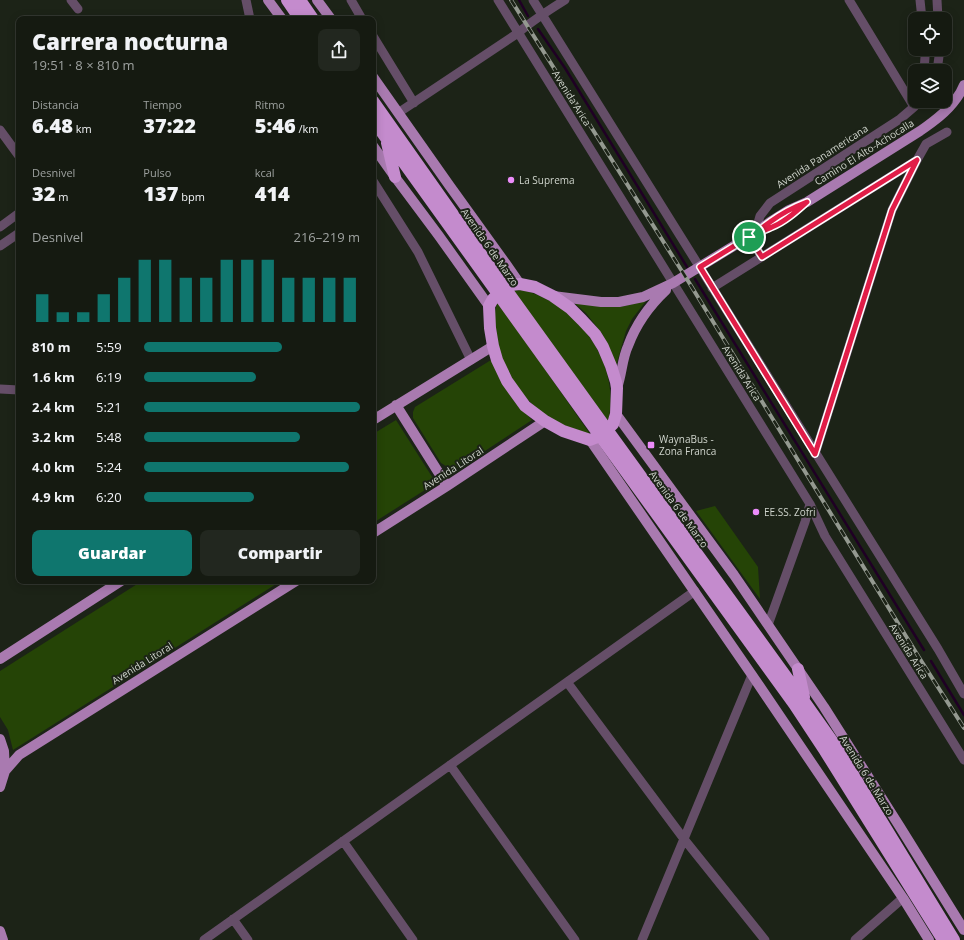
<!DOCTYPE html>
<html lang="es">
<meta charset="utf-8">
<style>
body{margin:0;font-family:"Open Sans",sans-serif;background:#22271f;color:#f1f3f6;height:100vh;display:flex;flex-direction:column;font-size:15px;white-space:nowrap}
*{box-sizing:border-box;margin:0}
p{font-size:13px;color:#9da19f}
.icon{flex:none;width:22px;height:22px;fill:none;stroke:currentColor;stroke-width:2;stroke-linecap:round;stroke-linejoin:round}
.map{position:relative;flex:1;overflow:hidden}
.sheet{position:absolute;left:16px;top:16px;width:360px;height:568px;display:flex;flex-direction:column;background:#151a11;border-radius:8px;box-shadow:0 2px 10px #0003,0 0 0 1px #343831}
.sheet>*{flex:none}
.fabs{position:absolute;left:908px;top:12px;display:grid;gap:8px}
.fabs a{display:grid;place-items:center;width:44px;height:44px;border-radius:8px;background:#151a11;box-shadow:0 2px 10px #0003,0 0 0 1px #343831;font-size:20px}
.pin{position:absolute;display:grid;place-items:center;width:34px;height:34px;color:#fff;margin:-17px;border:2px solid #fff;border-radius:50%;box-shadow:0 1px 4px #0007}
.round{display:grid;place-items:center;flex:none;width:42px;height:42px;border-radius:8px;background:#22271f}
.summary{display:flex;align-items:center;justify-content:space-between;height:68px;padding:0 16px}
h1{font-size:22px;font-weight:800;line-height:30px}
.metrics{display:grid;grid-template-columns:repeat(3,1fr);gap:6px;height:68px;padding:4px 16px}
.metrics div{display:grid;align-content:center}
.metrics b{font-size:20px;font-weight:800}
.metrics small{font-size:11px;font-weight:400}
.metrics p{font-size:11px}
.chart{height:112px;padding:8px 16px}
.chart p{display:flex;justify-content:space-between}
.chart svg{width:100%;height:72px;margin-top:4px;stroke:#0f766e;stroke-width:6}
.cta{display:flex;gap:8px;margin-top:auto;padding:8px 16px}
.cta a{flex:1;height:46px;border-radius:8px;background:#0f766e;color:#fff;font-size:16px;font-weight:800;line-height:46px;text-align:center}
.cta a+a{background:#22271f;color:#f1f3f6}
ul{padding:0 16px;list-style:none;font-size:13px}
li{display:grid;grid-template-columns:64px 48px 1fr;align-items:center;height:30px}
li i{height:10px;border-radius:5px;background:#0f766e}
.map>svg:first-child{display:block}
.green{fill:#254406}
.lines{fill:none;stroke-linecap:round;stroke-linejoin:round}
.stream{stroke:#1f0024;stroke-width:2.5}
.street{stroke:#654e68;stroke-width:9}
.primary{stroke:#a97ab0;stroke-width:10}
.highway{stroke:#c48bcd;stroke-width:12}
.rail-casing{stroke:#949990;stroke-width:4}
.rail{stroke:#1c2317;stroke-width:2.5;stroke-dasharray:8;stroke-linecap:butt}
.route-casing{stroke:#fff;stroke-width:8}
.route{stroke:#e11d48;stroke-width:5}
.poi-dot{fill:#ec8cfa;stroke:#1c2317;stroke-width:1.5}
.labels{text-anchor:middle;stroke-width:4;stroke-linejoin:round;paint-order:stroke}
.street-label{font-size:10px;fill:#ced3cb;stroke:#1c2317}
.poi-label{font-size:10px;fill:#ced3cb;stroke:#1c2317;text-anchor:start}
</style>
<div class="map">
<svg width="964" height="940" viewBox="0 0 964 940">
<rect width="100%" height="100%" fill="#1c2317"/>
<!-- green -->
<path class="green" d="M523 290C541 295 562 306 576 319 580 323 583 328 586 332 605 357 616 390 608 421L513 291Z
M646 301 632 319 626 331 616 366 603 335 586 313 573 302 603 307H620Z
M498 302 590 434C584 433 576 432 570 429 539 418 509 384 499 353 498 347 498 341 497 335 495 323 493 312 498 302Z
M491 360 500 378 514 401 532 420 459 468H449L441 463 413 418V412L415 407Z
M396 420 436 483 373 523V434Z
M715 506 758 567 760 599 696 511Z
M142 581H281L13 750 8 730 0 717V671Z"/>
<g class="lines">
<!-- stream -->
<path class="stream" d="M519 0 528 16
M538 29 565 68 687 267
M695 279 924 650
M931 661 964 715"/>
<!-- street -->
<path class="street" d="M71 0 78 9
M246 0 250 19
M351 0 362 19
M498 0 810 504 825 536 964 760
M533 0 938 649 964 694
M849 0 914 107
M920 0 922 19
M937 0 938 19
M373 36 414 103
M924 71 925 57 924 49
M937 71 940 49
M398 113 518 33C533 20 549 10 565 0
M0 130 19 156
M373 181 418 252 471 360
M0 227 19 213
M755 233 760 216 770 203 900 119 914 107 919 101
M749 237 762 257
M0 246 19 233
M712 288 917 160 926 144 947 132
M0 389 19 390
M815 454 892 210 917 160
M768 625 805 522 810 504
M567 682 684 839 765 940
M450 765 575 940
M343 841 413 940
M233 919 248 940
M204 940 695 591
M642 940 752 675
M855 940 903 898"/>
<!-- primary -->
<path class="primary" d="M268 0 282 19
M317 0 331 19
M373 77 449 185 506 264 520 284
M373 146 395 177 439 236 489 306
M553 296 601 302H619L643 297 673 283 755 233 770 222 789 210 807 202 920 131C933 122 947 112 956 99 959 95 962 90 964 85
M617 388C622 374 622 359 628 346 636 324 649 306 666 290
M396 405 447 486
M616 414 734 575 824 707 900 827 964 930
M373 420 493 346
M590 440 752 675 903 898 929 940
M373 533 447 486 545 421
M0 659 121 581
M0 739 4 751 5 771 0 787
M5 771 19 755 296 581
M0 931 3 940"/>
<!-- highway -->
<path class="highway" d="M287 0 300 19
M300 0 313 19
M373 101 505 288 611 435 806 704 835 745 954 940
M373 120 600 436 794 704 825 751 943 940
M387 143 395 177
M520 284 535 287 553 296 570 308 582 320 595 334 603 347 611 366 616 382 617 388 616 414 613 424 600 436 590 440 563 431 545 421 525 406 507 381 497 360 493 346 490 328 489 306 493 299 505 288 511 285Z
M798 669 804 697"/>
<!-- rail casing -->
<g class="rail-casing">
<path id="rail" d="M511 0 685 276 920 659 964 728"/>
</g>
<!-- rail -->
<use href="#rail" class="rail"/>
</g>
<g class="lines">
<!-- route casing -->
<g class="route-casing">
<path id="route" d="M749 237 762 257 917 160 892 210 815 454 700 267 749 237C756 233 763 227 770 222 782 213 794 207 807 202 797 211 785 222 772 227 764 231 756 233 749 237"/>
</g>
<!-- route -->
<use href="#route" class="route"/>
</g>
<!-- markers -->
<g class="poi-dot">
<circle cx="511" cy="180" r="4"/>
<rect x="647" y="441" width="8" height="8" rx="2"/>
<circle cx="756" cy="512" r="4"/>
</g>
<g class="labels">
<!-- street labels -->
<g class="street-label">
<text transform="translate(572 98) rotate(58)" y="4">Avenida Arica</text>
<text transform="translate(864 152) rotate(-32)" y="4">Camino El Alto-Achocalla</text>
<text transform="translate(822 156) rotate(-33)" y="4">Avenida Panamericana</text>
<text transform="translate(490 247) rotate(55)" y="4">Avenida 6 de Marzo</text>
<text transform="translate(742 373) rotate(58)" y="4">Avenida Arica</text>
<text transform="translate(453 468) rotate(-33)" y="4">Avenida Litoral</text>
<text transform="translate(679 509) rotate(54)" y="4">Avenida 6 de Marzo</text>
<text transform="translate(909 651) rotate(58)" y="4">Avenida Arica</text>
<text transform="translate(142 663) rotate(-32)" y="4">Avenida Litoral</text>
<text transform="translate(867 775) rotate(58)" y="4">Avenida 6 de Marzo</text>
</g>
<!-- poi labels -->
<g class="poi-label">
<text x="519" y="184">La Suprema</text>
<text x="659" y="443">WaynaBus -<tspan x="659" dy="12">Zona Franca</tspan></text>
<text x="764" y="516">EE.SS. Zofri</text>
</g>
</g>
</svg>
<div class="fabs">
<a><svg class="icon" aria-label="locate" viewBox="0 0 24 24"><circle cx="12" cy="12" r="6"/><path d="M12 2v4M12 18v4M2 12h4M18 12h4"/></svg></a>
<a><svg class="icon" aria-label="layers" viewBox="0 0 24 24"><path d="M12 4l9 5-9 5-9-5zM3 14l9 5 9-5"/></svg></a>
</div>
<div class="pin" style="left:749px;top:237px;background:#1e9e55"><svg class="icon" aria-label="arrive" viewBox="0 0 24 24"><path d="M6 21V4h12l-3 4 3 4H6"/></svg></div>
<section class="sheet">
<div class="summary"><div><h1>Carrera nocturna</h1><p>19:51 · 8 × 810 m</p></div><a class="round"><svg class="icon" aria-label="share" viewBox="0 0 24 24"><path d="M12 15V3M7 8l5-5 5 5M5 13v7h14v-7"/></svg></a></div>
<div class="metrics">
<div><p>Distancia</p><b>6.48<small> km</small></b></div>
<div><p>Tiempo</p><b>37:22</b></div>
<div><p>Ritmo</p><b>5:46<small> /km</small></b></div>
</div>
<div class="metrics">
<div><p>Desnivel</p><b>32<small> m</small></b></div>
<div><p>Pulso</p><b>137<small> bpm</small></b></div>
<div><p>kcal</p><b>414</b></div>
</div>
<div class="chart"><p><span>Desnivel</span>216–219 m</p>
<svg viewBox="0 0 160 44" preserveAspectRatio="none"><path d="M5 44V27M15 44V38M25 44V38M35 44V27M45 44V17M55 44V6M65 44V6M75 44V17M85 44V17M95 44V6M105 44V6M115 44V6M125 44V17M135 44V17M145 44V17M155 44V17"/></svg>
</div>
<ul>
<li><b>810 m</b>5:59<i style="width:64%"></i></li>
<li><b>1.6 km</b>6:19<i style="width:52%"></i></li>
<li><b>2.4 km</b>5:21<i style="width:100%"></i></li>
<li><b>3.2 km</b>5:48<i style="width:72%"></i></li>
<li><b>4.0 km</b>5:24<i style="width:95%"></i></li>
<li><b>4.9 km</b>6:20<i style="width:51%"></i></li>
</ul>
<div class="cta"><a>Guardar</a><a>Compartir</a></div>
</section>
</div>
